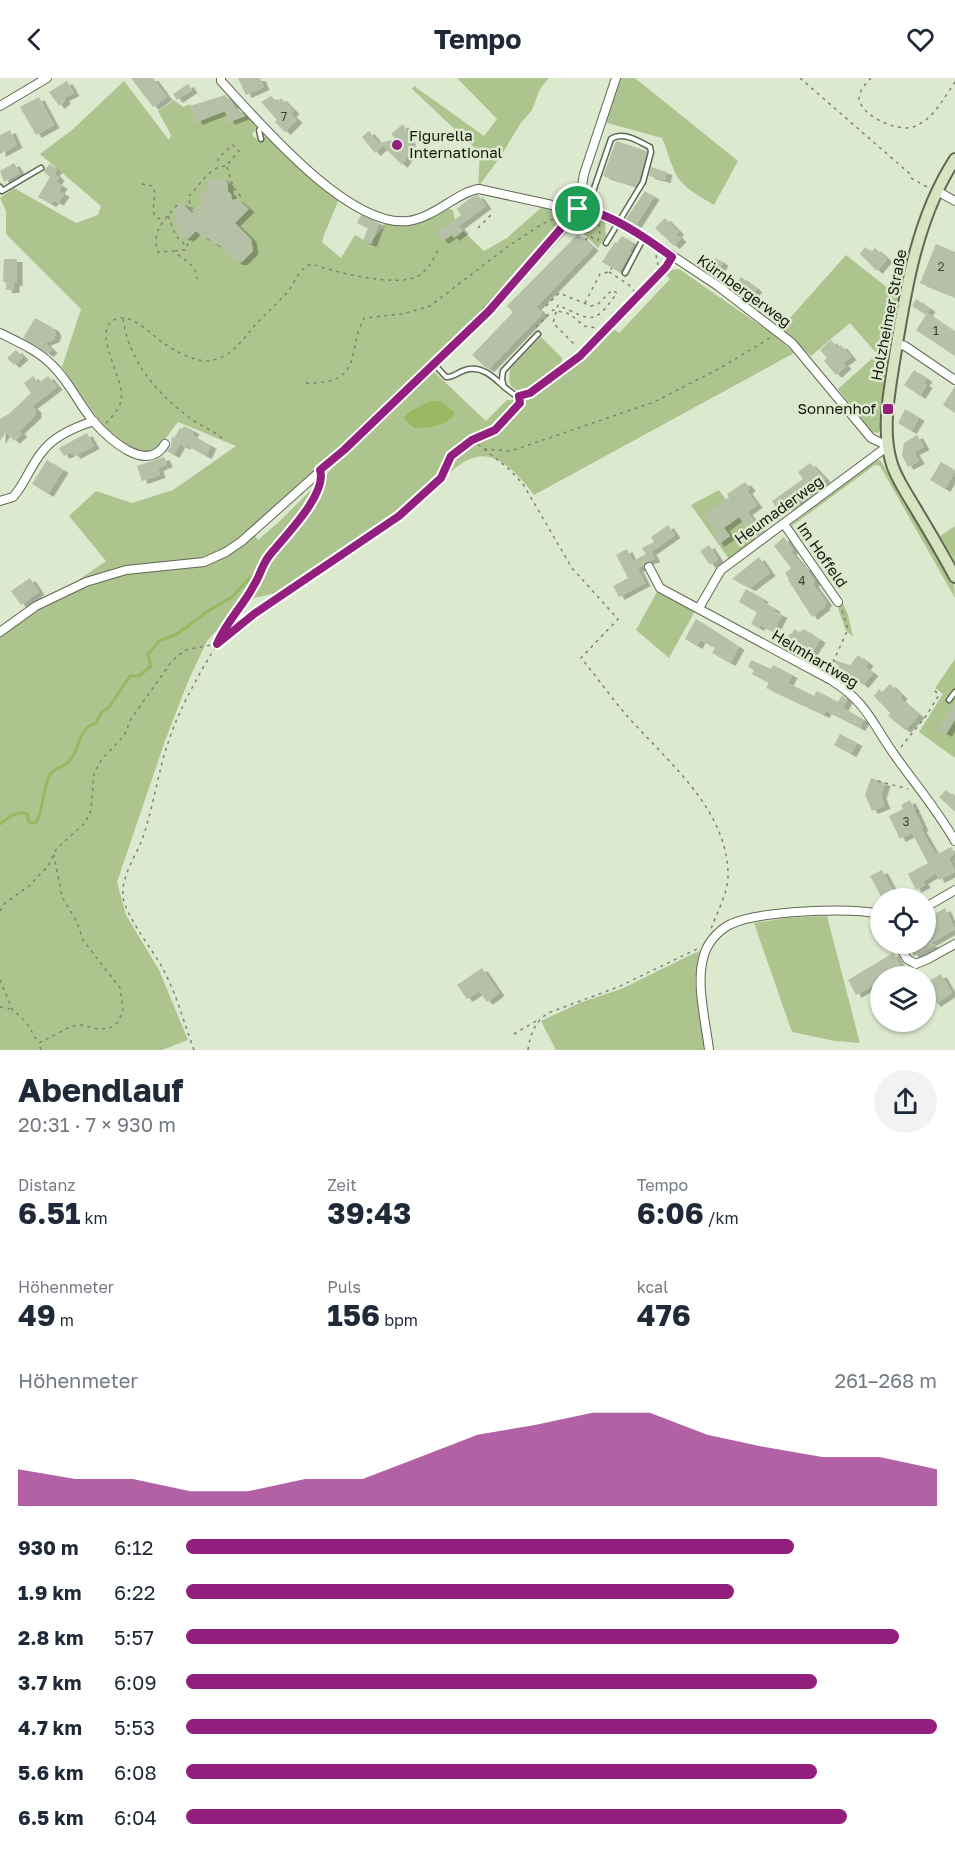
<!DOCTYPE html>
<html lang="de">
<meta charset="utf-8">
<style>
body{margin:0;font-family:"Golos Text",sans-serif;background:#f2f2f3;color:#1f2937;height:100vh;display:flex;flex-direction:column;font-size:22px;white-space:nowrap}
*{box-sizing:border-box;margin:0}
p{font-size:20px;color:#747a83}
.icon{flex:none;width:33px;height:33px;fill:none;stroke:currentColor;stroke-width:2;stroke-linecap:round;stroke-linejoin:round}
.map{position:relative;height:972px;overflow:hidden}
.drawer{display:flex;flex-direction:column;background:#fff;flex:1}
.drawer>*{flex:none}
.buttons{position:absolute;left:870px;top:810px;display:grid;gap:12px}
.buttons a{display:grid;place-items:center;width:66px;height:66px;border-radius:50%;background:#fff;box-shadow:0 2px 4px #0004;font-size:30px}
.pin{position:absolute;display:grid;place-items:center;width:51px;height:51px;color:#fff;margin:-26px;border:3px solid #fff;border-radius:50%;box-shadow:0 2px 6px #0007}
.round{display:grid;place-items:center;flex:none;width:63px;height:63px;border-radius:32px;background:#f2f2f3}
.overview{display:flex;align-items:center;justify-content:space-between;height:102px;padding:0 18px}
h1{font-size:33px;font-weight:700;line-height:45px}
.stats{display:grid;grid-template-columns:repeat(3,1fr);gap:9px;height:102px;padding:6px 18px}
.stats div{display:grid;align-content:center}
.stats b{font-size:30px;font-weight:700}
.stats small{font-size:16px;font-weight:400}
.stats p{font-size:16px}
.chart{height:168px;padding:12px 18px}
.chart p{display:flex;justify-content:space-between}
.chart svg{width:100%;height:108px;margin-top:6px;fill:#921f7e;opacity:.7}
ul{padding:0 18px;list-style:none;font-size:20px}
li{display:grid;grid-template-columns:96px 72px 1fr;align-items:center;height:45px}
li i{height:15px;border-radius:8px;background:#921f7e}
header{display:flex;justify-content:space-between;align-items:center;height:78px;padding:0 18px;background:#fff;font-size:27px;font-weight:700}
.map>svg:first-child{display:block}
.green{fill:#aec48f}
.water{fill:#98b962}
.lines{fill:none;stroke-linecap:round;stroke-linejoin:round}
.stream{stroke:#98b962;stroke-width:3}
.building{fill:#b5c0a7;filter:url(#shadow)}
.lane-casing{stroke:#5f6952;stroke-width:7}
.street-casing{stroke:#5f6952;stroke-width:10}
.secondary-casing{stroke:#5f6952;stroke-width:14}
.path{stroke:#7b8371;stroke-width:1.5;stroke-dasharray:3 4.5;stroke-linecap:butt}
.lane{stroke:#fff;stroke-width:4}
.street{stroke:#fff;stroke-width:8}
.secondary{stroke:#d8e3c1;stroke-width:10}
.route-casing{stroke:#fff;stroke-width:12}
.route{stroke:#921f7e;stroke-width:8}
.poi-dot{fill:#921f7e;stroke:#dde9ce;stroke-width:2}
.labels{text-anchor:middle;stroke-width:5;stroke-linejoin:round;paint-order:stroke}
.number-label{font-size:12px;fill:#3c4235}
.poi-label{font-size:15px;fill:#14180f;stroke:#dde9ce;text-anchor:start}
.street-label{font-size:15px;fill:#14180f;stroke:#dde9ce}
</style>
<header><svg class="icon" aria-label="back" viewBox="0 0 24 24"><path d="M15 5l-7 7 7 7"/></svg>Tempo<svg class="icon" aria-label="heart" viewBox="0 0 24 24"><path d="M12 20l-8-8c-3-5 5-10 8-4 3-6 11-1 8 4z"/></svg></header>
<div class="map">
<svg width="955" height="972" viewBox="0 0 955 972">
<defs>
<filter id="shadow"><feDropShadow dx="5.5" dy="3" stdDeviation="0" flood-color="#0004"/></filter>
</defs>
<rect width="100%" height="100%" fill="#dde9ce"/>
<!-- green -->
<path class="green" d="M457 0H549L540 11 532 32 520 46 501 78 478 109 480 75 412 11 414 8 484 58 497 41Z
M618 0H635L738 83 714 127C700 118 680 109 674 92 669 82 667 71 662 60L604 44Z
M124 3 169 62 171 57 158 33 174 22 183 29 190 26 197 44 225 33 229 44 248 37 256 49 252 57 256 61 260 62 267 57 321 109 339 121 324 157 322 164 341 180 355 157 371 166 374 160 384 149 383 143 393 145 446 130 453 132 455 142 463 153 484 173 507 160 543 128 571 135V137L481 236 252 453 258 462 280 443 431 291 486 343 507 322H528L593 273 614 251 619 255 670 201 665 196 670 192 679 191 777 259 794 275 534 417C485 353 466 377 419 425V415L374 451 277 515 254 520 228 540 207 563 189 601 165 663 117 804 126 837 159 892 188 962 162 972H0V559L12 548 106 483 69 438 96 413 132 425 173 412 236 368 178 344C172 351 161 369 154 374 125 391 75 308 62 289L81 231 6 156V133L0 120 14 110 76 145 98 137 101 128 40 76 72 52Z
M580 136 602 141 605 144 606 158 598 170 572 144Z
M846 177 898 218 886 285 881 351 878 355 872 354 838 311 877 276 850 245 811 278 781 250Z
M541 259 562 280V286L527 312C518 314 512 312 509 303L510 291Z
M880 382 954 506 955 520 880 388 875 387 792 448 842 523 848 537 853 559 845 551 837 527 791 450V447L875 383Z
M719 412 756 461 729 481 691 427Z
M955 448V483L940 458Z
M657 514 695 533 669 580 636 552Z
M955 581V680L919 654 943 616 935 610Z
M827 838 860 965 835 963 792 954 754 845 786 840Z
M699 873 695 904 705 972H556L541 943 582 924 621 911Z"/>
<!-- water -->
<path class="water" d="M430 323H441L455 335C448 348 428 350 414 350L403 340 409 334Z"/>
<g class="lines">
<!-- stream -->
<path class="stream" d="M0 746C8 740 18 732 27 736L29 744 36 745C44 730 42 714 49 699 52 690 61 691 67 685 83 671 74 653 96 645L101 635 109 629 130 598H139L151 588 148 576 159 563 177 556 211 531 232 519 256 494"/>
</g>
<!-- building -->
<path class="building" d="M131 0H153L167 19 153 29Z
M238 0H260L264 9 246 17Z
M67 3 74 15 64 20 65 23 59 28 49 14Z
M188 6 192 12 177 22 173 16Z
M225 17 232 24 235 32 238 31 245 38 229 44 225 33 197 44 190 28Z
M271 18 277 24 281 20 294 33 291 36 297 42 285 54 275 44 277 42 261 24Z
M39 19 54 47 36 57 20 29Z
M403 46 407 53 410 65 408 78 402 87 380 65 396 61 391 56Z
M10 52 17 67 0 76V57Z
M369 53 382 69 375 75 362 59Z
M616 63 647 73 639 102 636 108 603 98Z
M14 85 20 95 4 104 0 93Z
M50 86 57 92 54 95 59 100 56 104 62 108 59 113 64 116 58 125 54 122 51 126 38 119 50 99 43 93Z
M651 89 667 94 665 102 649 98Z
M221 99 228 105V113L231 116 232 122 237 121 249 131 235 145 251 161 253 173 242 184H237L226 172 218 166H214L208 160H204L196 153 188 161 186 159 184 160 178 154V149L173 144 178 138 173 133 181 124 192 135 203 124 199 120 208 111 205 108 211 101 213 103 215 100 218 103Z
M645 113 654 119 636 147 626 141Z
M478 117 486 128 459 148 463 153 454 160 452 157 443 163 436 155 461 137 457 131 470 120Z
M361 137 379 145 371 166 363 163 368 150 357 145Z
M665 140 679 154 676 156 681 161 674 168 655 150Z
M578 156 593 170 536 229 543 235 489 291 485 289 472 277 513 234 507 228Z
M622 158 633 165V167L629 173 631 174 619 194 602 184 615 164 617 165Z
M936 166 955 174V219L920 205Z
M865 169 871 174 875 170 887 181 877 193 860 176Z
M716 180 723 185 715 197 708 193Z
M4 181H17V205H14V212H6V204H3Z
M741 199 757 211 748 222 732 211Z
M916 221 930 231 927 235 955 254V278L916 252 926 237 912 228Z
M35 240 53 250 56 255 54 261 45 265 52 272 48 276 23 260Z
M831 262 838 270 841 267 851 279 843 285 846 288 836 297 824 283 827 280 820 272Z
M16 272 23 279 14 287 7 280Z
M914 292 927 301 924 305 927 307 920 318 904 307Z
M33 298 38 305 48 298 57 309 32 328 36 332V337L19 353 22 356 14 363 6 354 0 363V341L10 335 31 315 24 305Z
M955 308V335L943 327Z
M905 331 919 340 911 353 898 345Z
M184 348 194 353 192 357 211 368 206 378 186 367 185 369 180 366 174 377 167 373 171 368 172 359 174 360 180 350 182 351Z
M87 355 94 368 75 378 72 374 64 378 59 370Z
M917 357 924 369 914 374 919 383 908 389 902 377 904 365Z
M164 379 167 386 158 390 160 397 142 403 137 388Z
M47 382 63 392 48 416 32 406Z
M941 384 955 393 945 411 930 402Z
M810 385 825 401 787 430 784 426 777 431 772 423 803 401 798 394Z
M745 404 750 410 747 413 757 427 747 434 759 450 752 455 739 439 724 450 730 458 719 466 713 458 717 455 704 438 729 419 727 416Z
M668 447 675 457 651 474 655 481 646 484 638 491 645 505 619 519 613 508 628 500 616 477 627 471 633 483 646 476 642 470 654 464 651 459Z
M784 459 793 472 791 474 804 490 805 489 815 504 813 506 827 525 824 527 825 529 812 539 788 502 789 501 785 495 791 490 774 468Z
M709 467 718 481 710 487 700 473Z
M759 479 770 495 750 510 732 501Z
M30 500 39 514 21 527 11 513Z
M746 511 763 521 762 523 775 531 774 533 782 537 773 554 760 547 759 550 751 546 757 534 739 524Z
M696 541 739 569 730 585 712 575 715 570 700 562 697 568 685 561Z
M794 551 800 554 804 551 820 562 811 576 793 565 790 571 783 567 790 555 792 556Z
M858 577 868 585 865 589 873 595 863 607 847 594 846 597 837 594 839 588 831 581 850 587Z
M751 582 771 591 773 587 792 597 788 605 814 618 817 613 838 624 842 617 847 622 843 630 864 642 860 650 826 633 824 637 766 610 769 605 752 596 754 592 748 589Z
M890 606 902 618 900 621 919 637 905 652 888 638 890 635 874 618 879 611 882 614Z
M955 624V642L946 656 938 651Z
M840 656 857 665 851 676 834 667Z
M871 700 885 705 881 718 885 728 872 733 865 717Z
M946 712 955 720V734L939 719Z
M910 722 923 750 921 751 936 777 951 769 955 775 949 780 955 794 939 802 936 795 923 803 925 807 916 812 908 796 928 785 912 755 900 761 889 738 903 731 901 727Z
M882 792 895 816 887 820H882L870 798Z
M945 830 955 851 929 866H936L914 878 907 866H926V841Z
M893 875 907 898H880V903L856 917 848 902Z
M482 890 499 915 487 924 479 913 467 921 457 907Z
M941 896 952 915 935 926 926 911V905Z"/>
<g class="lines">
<!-- lane casing -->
<g class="lane-casing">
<path id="lane" d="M261 61 259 52 262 49
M0 109 2 113 41 90
M587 131 611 61C623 53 638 63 650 69L651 74 643 104 606 165
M625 195 644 159
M434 286 446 299C454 300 460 292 469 291 488 288 500 308 515 317 546 322 642 214 666 189L672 179
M504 309 502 301 503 293 538 256
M949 622 955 614"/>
</g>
<!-- street casing -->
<g class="street-casing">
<path id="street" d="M221 0V3C259 44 348 150 408 143 434 140 459 113 479 111L566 130 587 132 624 147 644 159 718 208 792 265 871 360 888 368 721 492 699 530
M0 28 47 0
M937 113 955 123
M0 255C18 264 37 272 52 287 69 303 78 325 93 343 108 360 147 397 165 366
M897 266 905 268 955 302
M0 423 13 419 17 414C26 402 32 386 42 374 53 359 75 349 94 343
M784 446 838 524
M649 489 660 510 831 602C867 624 873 647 896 679 916 707 938 733 955 763
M0 554 36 528 86 504 126 492 204 484 226 474 242 463 344 372 476 245 570 143 578 131 584 96 616 0
M926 829 955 812
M898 866 907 881 916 886 928 881 955 866
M709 972C706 945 696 907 703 881 706 866 717 853 731 846 759 833 850 829 880 836"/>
</g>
<!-- secondary casing -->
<g class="secondary-casing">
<path id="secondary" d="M955 81C916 141 905 215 894 284 889 316 882 352 891 383 895 399 906 414 914 428 928 451 942 475 955 499"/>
</g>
<!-- path -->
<path class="path" d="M800 0 909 95 911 100 929 110
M871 0C866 5 859 13 859 20 860 38 898 54 913 49 933 42 944 20 955 4
M227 89 233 109 242 120
M142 106 153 108C157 118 151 129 155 139L163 142
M177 127C165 141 151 153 158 174L173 173C183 181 197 187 197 201
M193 130H190L189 118C200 107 210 88 226 88L239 73 233 67 218 80V88
M168 138 176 158 184 166 188 165 186 172 173 173
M584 142 599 146 600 157 598 162H594L582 148 581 145Z
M478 150 491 137
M585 162 590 159
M656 177 658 187
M609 194 628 206 634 213
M585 225 600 196 609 194 612 190
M546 228 559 215 591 228 598 226 612 212 617 215C593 248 593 243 558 227L553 245 574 266
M123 241C129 283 157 316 190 340 200 348 213 352 222 360
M536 249 553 232 570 236 584 248 597 250
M306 305C365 306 346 274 364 240L402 236 430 228 510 167 542 146 560 138
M106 345C112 339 119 331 121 323 126 303 94 259 111 244 128 230 150 256 162 264 173 272 195 284 208 283 215 282 223 279 229 275 240 267 248 255 257 245 268 234 279 224 289 212 296 202 299 190 312 186 335 194 397 210 418 198 428 192 433 182 438 172
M472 362 484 371 511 373 654 324 722 289 770 260
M484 371 509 391 523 406 572 490 618 541 581 580C597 599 612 621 629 640 669 685 729 733 728 799 727 817 717 834 711 851
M218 564 255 507 269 478 294 449 319 411 321 405
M830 591 848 551 842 532
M901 669 926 638 939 617 932 610
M878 703 908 711
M916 734 923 731
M0 833 5 825 29 808 48 788 57 770 85 745 91 732 94 695 102 681 124 658 131 641 172 583 185 572 217 566 254 536 387 447 441 400 451 378 472 362 495 352 520 325V321
M0 902 12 931 26 944 38 964
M0 929 11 931
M514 956 538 942
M41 972 39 965 72 948 81 947 98 951 110 950 118 944 123 933 120 910 83 862 77 844 62 819 54 777
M194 972C184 945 177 917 163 891 153 872 126 839 123 819 121 798 136 778 143 759 154 727 158 693 169 662 180 629 198 598 216 568
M528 972C530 956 535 944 548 935L618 909 697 871"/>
<!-- lane -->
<use href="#lane" class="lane"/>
<!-- street -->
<use href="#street" class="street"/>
<!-- secondary -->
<use href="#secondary" class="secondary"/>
</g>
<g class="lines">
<!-- route casing -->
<g class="route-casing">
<path id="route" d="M578 131C607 132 649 162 672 179L666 189 580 278 530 315 519 318 520 325 495 352 472 362 451 378 441 400 399 438 254 536 217 566C226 544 243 528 254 507 260 498 262 487 269 478 283 460 328 416 320 392L344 372 489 233Z"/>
</g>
<!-- route -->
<use href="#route" class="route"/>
</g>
<!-- markers -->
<g class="poi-dot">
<circle cx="397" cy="67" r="6"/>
<rect x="882" y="325" width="12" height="12" rx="3"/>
</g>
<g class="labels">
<!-- number labels -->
<g class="number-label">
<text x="284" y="43">7</text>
<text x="941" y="193">2</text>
<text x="936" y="257">1</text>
<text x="802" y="507">4</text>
<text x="906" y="748">3</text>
</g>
<!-- poi labels -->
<g class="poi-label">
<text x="409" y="63">Figurella<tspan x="409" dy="17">International</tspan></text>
<text x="876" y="336" text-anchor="end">Sonnenhof</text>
</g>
<!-- street labels -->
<g class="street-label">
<text transform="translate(744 213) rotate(36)" y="5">Kürnbergerweg</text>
<text transform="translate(889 237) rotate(-79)" y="5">Holzheimer Straße</text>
<text transform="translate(779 432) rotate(-36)" y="5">Heumaderweg</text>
<text transform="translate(822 477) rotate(55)" y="5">Im Hoffeld</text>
<text transform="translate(815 581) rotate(31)" y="5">Helmhartweg</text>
</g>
</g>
</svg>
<div class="buttons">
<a><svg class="icon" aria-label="locate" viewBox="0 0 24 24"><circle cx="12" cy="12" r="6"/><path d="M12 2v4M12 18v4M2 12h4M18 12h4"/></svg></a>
<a><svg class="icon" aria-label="layers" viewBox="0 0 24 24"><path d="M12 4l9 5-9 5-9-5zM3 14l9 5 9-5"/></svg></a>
</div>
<div class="pin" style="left:578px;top:131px;background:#1e9e55"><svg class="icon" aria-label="arrive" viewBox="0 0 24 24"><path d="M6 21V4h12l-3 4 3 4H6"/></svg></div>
</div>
<section class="drawer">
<div class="overview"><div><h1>Abendlauf</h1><p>20:31 · 7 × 930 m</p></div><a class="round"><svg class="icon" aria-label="share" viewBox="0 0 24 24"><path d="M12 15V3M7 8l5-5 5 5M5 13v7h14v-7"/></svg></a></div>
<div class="stats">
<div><p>Distanz</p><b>6.51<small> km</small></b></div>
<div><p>Zeit</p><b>39:43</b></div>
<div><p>Tempo</p><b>6:06<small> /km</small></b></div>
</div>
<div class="stats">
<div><p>Höhenmeter</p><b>49<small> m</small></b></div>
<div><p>Puls</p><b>156<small> bpm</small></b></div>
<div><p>kcal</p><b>476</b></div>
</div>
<div class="chart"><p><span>Höhenmeter</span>261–268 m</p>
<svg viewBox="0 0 160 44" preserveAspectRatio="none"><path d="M0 44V29L10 33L20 33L30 38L40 38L50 33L60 33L70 24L80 15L90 11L100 6L110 6L120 15L130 20L140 24L150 24L160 29V44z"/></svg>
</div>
<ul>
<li><b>930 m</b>6:12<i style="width:81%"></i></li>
<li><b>1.9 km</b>6:22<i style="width:73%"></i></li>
<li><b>2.8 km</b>5:57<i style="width:95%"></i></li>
<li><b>3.7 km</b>6:09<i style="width:84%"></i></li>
<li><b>4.7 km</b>5:53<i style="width:100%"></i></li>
<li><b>5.6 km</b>6:08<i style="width:84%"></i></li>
<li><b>6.5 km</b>6:04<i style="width:88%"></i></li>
</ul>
</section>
